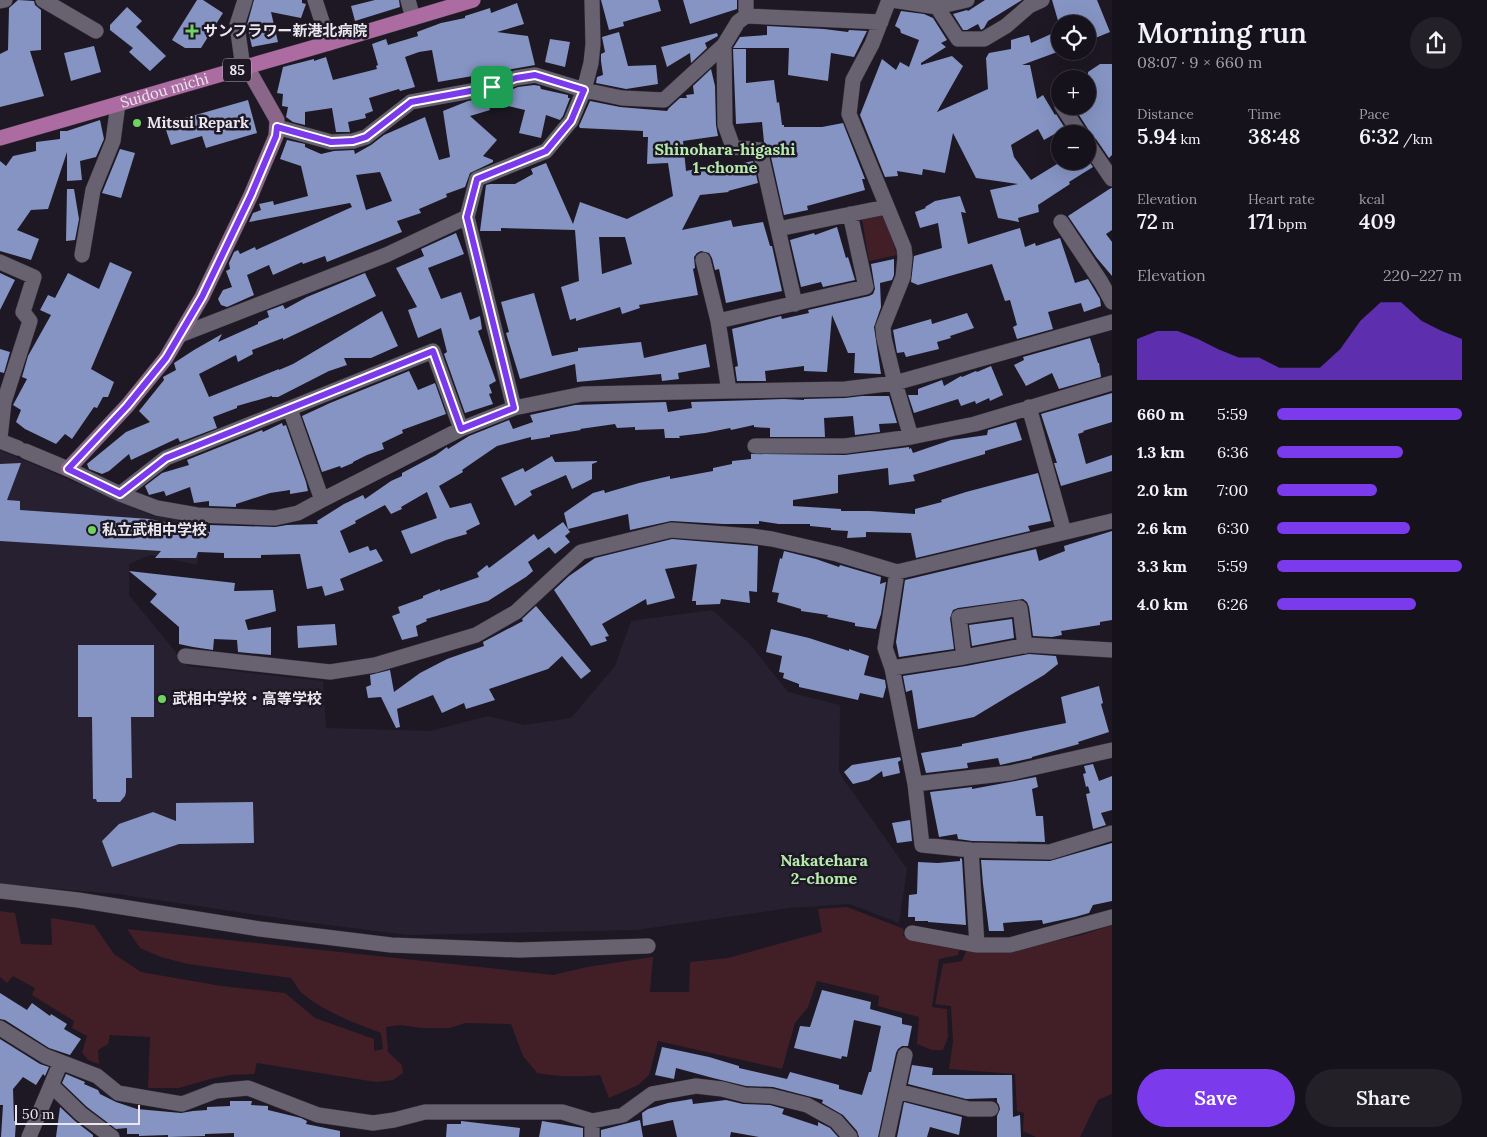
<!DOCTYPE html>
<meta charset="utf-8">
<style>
body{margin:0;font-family:Lora,"Noto Sans JP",serif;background:#232028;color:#f1f3f6;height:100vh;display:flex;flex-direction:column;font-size:19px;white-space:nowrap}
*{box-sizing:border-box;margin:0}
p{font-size:16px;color:#9e9ea3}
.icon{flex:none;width:28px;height:28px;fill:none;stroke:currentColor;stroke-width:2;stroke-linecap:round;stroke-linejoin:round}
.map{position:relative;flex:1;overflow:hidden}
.sheet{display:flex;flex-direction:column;background:#16121b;width:375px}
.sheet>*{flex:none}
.buttons{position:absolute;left:1051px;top:15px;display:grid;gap:10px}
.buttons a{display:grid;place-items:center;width:45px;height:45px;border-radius:50%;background:#16121b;box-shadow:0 5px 20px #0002,0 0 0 1px #35323a;font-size:25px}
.scale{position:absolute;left:15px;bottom:12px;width:125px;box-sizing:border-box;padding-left:5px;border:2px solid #eae7f0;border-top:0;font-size:14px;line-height:18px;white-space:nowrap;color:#eae7f0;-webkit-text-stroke:4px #1d1824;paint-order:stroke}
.pin{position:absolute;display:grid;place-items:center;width:42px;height:42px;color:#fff;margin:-21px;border-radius:10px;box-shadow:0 2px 8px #0006}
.round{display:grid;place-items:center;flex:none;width:52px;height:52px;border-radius:26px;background:#232028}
.head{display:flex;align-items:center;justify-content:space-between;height:85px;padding:0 25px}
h1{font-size:28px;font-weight:600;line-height:38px}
.metrics{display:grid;grid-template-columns:repeat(3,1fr);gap:8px;height:85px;padding:5px 25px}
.metrics div{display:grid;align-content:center}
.metrics b{font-size:21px;font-weight:600}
.metrics small{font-size:14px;font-weight:400}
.metrics p{font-size:14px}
.chart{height:140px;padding:10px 25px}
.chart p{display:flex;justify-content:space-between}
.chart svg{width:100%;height:90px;margin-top:5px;fill:#7c3aed;opacity:.7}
.button{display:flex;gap:10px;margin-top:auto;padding:10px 25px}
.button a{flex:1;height:58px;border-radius:30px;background:#7c3aed;color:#fff;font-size:20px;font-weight:600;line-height:58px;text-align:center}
.button a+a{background:#232028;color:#f1f3f6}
ul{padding:0 25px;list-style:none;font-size:16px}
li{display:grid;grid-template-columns:80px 60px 1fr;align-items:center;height:38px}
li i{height:12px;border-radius:6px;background:#7c3aed}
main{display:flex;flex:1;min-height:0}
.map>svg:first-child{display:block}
.built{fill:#272031}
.green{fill:#421f26}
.building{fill:#8594c3;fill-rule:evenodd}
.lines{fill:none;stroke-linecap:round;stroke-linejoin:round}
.street-casing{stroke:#35313a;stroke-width:16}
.secondary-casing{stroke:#35313a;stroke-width:16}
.primary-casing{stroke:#35313a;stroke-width:16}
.street{stroke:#686270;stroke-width:15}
.secondary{stroke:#8a6789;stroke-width:15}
.primary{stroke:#ac6ca2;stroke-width:15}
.route-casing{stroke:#fff;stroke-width:10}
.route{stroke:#7c3aed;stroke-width:6}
.poi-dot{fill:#70d35f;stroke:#1d1824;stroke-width:2}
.labels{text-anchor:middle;stroke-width:5;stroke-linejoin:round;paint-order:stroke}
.shield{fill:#1d1824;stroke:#aca9b3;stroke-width:1}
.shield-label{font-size:14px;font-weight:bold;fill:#eae7f0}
.poi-label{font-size:15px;font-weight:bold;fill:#eae7f0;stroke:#1d1824;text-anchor:start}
.street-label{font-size:15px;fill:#eae7f0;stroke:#1d1824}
.neighbourhood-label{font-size:16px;font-weight:bold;fill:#b6ebad;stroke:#1d1824}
</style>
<main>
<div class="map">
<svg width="1112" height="1137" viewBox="0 0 1112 1137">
<rect width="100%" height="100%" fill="#1d1824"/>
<!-- built -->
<path class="built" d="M0 450 153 516 204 523 197 565 150 555 129 564V595L187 666 323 681 326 728 430 731 488 716 524 725 571 718 615 666 631 621 712 610 748 642 788 692 840 705 839 771 844 780 907 869 899 923 850 904 790 908 636 930 408 935 312 923 118 894 0 884Z"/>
<!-- green -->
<path class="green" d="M884 214 897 255 869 261 862 219Z
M847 907 904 929 903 936 960 948 958 955 939 959 932 1007 947 1009 948 1037 943 1050H932L917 1044 919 1017 878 1006 879 996 817 981 808 1007 795 1023 782 1069 658 1041 649 1075 638 1085 609 1098 600 1075C578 1077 558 1077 537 1073L523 1056 511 1024 465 1023 450 1028H422L401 1025 386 1027 388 1052 402 1065 403 1073 393 1080 376 1082 257 1063 254 1074 231 1075 214 1078 179 1088H148L150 1037 110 1035 108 1044 98 1050 99 1064 88 1060 82 1052 87 1036 72 1028 74 1021 32 995 35 988 13 976 7 983 0 977V911L15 913 21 944 52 945 51 918 94 925 114 954 141 972 221 986 285 993 315 1018 374 1039V1051L383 1049 381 1033C355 1023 325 1012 303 994 298 990 295 983 291 978L188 964 161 957 140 948 127 929 553 975 587 967 653 957 650 992H689L690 962 728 958 822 932 818 909Z
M1112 925V1094L1098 1100 1080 1137H1036L1023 1131 1024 1113 1017 1111 1015 1074 949 1069 953 1042 951 1006 935 1004 943 964 962 961 967 949 1011 951 1082 935Z"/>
<!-- building -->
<path class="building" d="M18 0 34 1 35 5 41 10V50L30 51 44 96 0 107V54L8 50 9 8Z
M197 0H203L223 13 201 48H185L172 40Z
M254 0H302V3L306 4 301 18 271 12 278 42 252 47 247 25Z
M375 0H399L400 7 355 21 351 6Z
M601 0H658L661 11 623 22 624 26 609 30Z
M683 0H737V9L690 24Z
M985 0H1022L988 21 984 28 981 30 978 24 967 30H963L953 14 967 10 968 11Z
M1052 0H1097L1110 32 1088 41V24H1059Z
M517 3 524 24 497 32 528 36 535 65 438 82 432 50 419 52 405 57 415 87 400 91 399 89 369 98 373 111 365 114 366 118 348 122 350 132H336L332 108 305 112V125L293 122 286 117 288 107 282 106 283 94 277 93 283 67 314 59V61L326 57 333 80 377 69 376 66 378 65 372 44 386 39 388 45 418 36 417 32 441 23 465 18V16L490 8 491 13Z
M127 7 142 21 136 27 166 56 150 71 129 52 133 48 110 30V25Z
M901 11 924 14 933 18 947 40 941 43 946 47 921 63V65L952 56 963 66 937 112 988 89 986 58 989 53 1011 49V40L1029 35 1031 43 1060 30V51L1022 65H1030L1037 99 1043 95 1055 115 1056 114 1065 128 1044 140 1038 129 1011 145 1014 157 1031 180 1062 161H1088V160L1093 167 1069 182 1070 184 1038 205 1039 212 1018 218 1019 222 998 218 990 190 1018 184 976 178 953 133 945 173 923 169 922 175 897 171 898 176 885 177 860 115 882 59 896 70 900 62 909 67 919 40 901 33 900 29 895 26Z
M767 26 824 29 848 32 849 30 867 31 854 57 831 53 828 81 788 75 789 48H733L740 37 767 35Z
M619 32 628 66 656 65 658 84 626 89 596 83 597 77 603 75 601 61V54L605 52 602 37Z
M717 33 718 36 705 43 707 48 691 63 690 53 667 67 661 47Z
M550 39 570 42 565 67 545 62Z
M94 46 101 72 71 81 64 53Z
M733 49H746V83L774 80 777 103 779 102 782 125H784V127H822L843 123 865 179H862L865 190 807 206 808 210 784 215 769 148 764 142 762 122 736 124Z
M1100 64H1112V155L1109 158 1096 139 1089 135 1088 129 1079 115 1088 109V72Z
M711 69 715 86 716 125 718 136 683 141 686 171 706 167V169L724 167 753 161 758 183 728 191 729 192 700 195 682 230 731 220 733 227 763 222 770 246H772L782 291 726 303 719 269 715 270 712 258 709 253 701 251 697 253 694 257 695 268 693 269 698 295 639 305 640 308 622 314 620 307 576 321V318L570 320 561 287 579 281 575 230 501 228V231H480L486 185 490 184H515L533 174 531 169 546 163 573 224 580 202 627 219 673 196 668 163 647 164 648 137H643V131L580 128 579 126 590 101 620 107 667 111 669 108 680 98H687L686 95 694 94 693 86ZM599 237H625L632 264 602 274Z
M534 85 540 86 541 89 568 95V98H570L563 116 560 120 546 115 541 138 519 133 525 110 487 101 490 110 470 116 497 140 483 156 493 160V162L470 173 465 187 446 194 447 197 419 209 421 213 397 221 402 232 327 262 325 256 303 264 302 262 273 275 269 265 247 275 254 295 227 307 221 305 218 299 223 290 232 287 226 271 230 269 229 263 234 252 238 250 240 254 255 247 256 250 352 207 350 203 249 222 253 213 261 210 259 204 273 201 274 205 308 196 301 166 280 159 287 140 305 144V147L321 154 334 151 354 150 355 154 371 145 384 135 425 117 439 160 450 157 443 111 468 101 495 96 518 87ZM380 172 392 201 366 210 356 175Z
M248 100 257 133 206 148 202 136 171 145 164 124Z
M100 120 104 139 96 157 80 161 82 180 67 181V152L48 209 31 210 17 230 39 239 31 260 0 251V161L6 166 13 156 36 151V142L60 139V131H67Z
M120 149 135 153 121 198 102 193Z
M1111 188H1112V230L1106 234 1112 242V276L1096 257 1068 216Z
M67 189H74L79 219 75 240 66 241Z
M960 196 966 213 961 212 968 244 1020 228 1025 247 1035 243 1036 246 1060 238 1075 283 1088 279 1100 299 1101 306 1084 312 1081 303 1048 312 1053 329 1017 339 1013 327 1017 325 1010 300 1005 301 992 264 918 285 911 282 914 256 942 248 938 223 920 228 915 212 926 208 925 207 935 201Z
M837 227 846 258 848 257 855 280 823 287 821 282 801 287 790 240 814 233 815 235Z
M456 233 464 254 428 268 441 299 461 292 470 320 480 316 482 329 478 331 496 381 489 385 492 393 489 394 493 404 465 413 444 354 447 352 441 328 418 338 408 310 417 307 396 268 424 256 421 249Z
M894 259V275L892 280 880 283 881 307 874 327 881 374 854 373 855 353H848L832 315 827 372 804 371V366L765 371 766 381H737L735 367 738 366 732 329 781 316 782 319 809 313 808 310 869 296 873 294 875 289 871 264Z
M110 262 132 272 91 369 114 382 108 397H103L97 408 94 407 72 439 65 434 56 444 25 429 16 422 21 410 13 405 27 379 22 377 28 356 51 315 40 310 48 295 55 298 68 273 99 289Z
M0 273 15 280 0 310Z
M365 273 376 296 283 340V338L252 350 253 354 238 362 236 355 199 374 209 397 279 369V370L293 364 382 311 398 346 371 358H344L347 365 329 371 282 395 278 397H272V396L237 406V408L213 417 217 428 180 442 178 438 131 460 129 454 109 471 102 474 89 469 87 464 126 432 150 422 139 411 164 380 163 377 176 370 174 363 194 350 222 334 218 342 258 324V322L269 317 267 311 283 305 285 309 307 297Z
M534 293 552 356 578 351V348L641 342 644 358 706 344 710 367 678 373 679 379 662 381 661 374 577 382 575 364 520 379 506 333 509 332 501 302Z
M967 313 974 328 950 336 951 338 937 342 939 349 906 357 904 352 897 353 893 330 931 319 932 324Z
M1090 338 1098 363H1099L1101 377 1059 389 1052 373 1026 386 1014 365 1024 360 1023 357Z
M0 349 10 352 4 373 0 372Z
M991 366 1003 395 990 401 989 398 976 404 975 401 961 406 958 399 914 413 908 395H918V389L942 380 944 386 961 376 962 377 976 371 977 372Z
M409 371 418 390 435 383 446 414 402 430 403 433 382 443 384 449 367 455 353 462V463L341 468 340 466 322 472 302 416 330 403Z
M1112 393V422L1083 431 1084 432 1078 434 1086 464 1112 455V471L1061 486 1054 463H1057L1041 414Z
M862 396H889L897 423 879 424 880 432 855 435 853 416 824 418 825 437H770V428L754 427V425L731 430 730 428 705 433 679 436 680 438H665L664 429 635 430V427L617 428 615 424 580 429 581 430 550 435V437L531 440V437L497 446 462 470 463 472 439 486 450 508 471 503 480 524 466 531 467 534 446 540 411 554 401 531 437 518 427 492 401 507 402 509 391 514 385 505 355 521 356 523 340 531 349 553 368 546 370 551 376 549 383 561 340 579 344 590 325 596 322 586 307 589 300 554 261 555V558H224V553L198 552 196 558H155L161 551 0 541V464L21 463 7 500 20 501V510L150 519 210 532V525L275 527 287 525 318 524 317 521 344 504 363 495 365 499 391 481 402 476V473L436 455 447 447 448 449 469 436 509 420 513 429 533 422 530 415 575 405 666 402 668 412 692 408 691 402 784 399 804 400V399L845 398Z
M1016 422 1022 440 985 451V454L913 475 915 481 889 485 888 468 838 475V493L793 500V506L841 509V511H870L915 514V509L942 502 941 500 966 492 1038 473 1051 521 1028 526 1030 531 916 558 911 533 866 532V537L847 538 848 531 831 530V528L810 526V524H779L759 521V524H723L671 521 630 530 628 514 568 529 564 513 593 493 604 490 605 493 639 483 670 476V479L713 471V468L732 464V461L751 459V454L845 455 909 447V449L911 448 913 453 951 440 987 435 988 430Z
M282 423 283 426 286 425 306 482 308 491 290 494V490L270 493 236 504V507L209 506V501L194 503 190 487 166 496 164 491 149 495 145 486 162 473 189 465 187 460 262 430 263 432Z
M552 456 555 462 597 461V462L592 464V479L572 489 566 475 530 491 532 495 515 506 501 478 523 468 525 472Z
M563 522 570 532 565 536 570 542 555 554 549 547 528 562 533 571 526 577 488 601 426 619 427 621 416 626 418 636 402 640 392 616 400 613 398 607 423 598V596L440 589V591L479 577 477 573 487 565 489 568 534 534 538 540Z
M1112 531V620L1100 622V625L1061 631 1062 635 1052 637 1033 636 1029 607 1027 602 1023 599 958 608 953 610 950 618 954 649 899 657 896 642 905 580 1036 549 1039 561 1065 551 1064 546Z
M672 539 758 546 757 592 749 591 750 603 721 599 720 604 696 605V601H692L697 564 665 569 675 598 647 605 646 599 602 624 609 636 605 637 607 641 591 646 554 590 569 576 595 558Z
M784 551 816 559 839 567 840 565 881 577 880 584 886 582 881 614 876 629 855 626V623L827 617 828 615 801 611V609L777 602 779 593 772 592 780 558 782 559Z
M129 571 235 583 234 591 273 590 276 611 245 620 248 630 271 627V655L238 652 237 640 214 639 213 650 193 647 179 644V627L150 602 157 594Z
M536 606 591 671 581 679 562 656 548 669 489 689 495 700 466 709 464 703 442 713 433 695 397 709 400 727 396 728 381 697 368 698 366 687 371 685 370 675 390 670 394 692 420 673 447 659 484 646 483 642 523 621 522 619Z
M1012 619 1014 638 972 646 969 625Z
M335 624 337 645 298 648 297 626Z
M771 629 809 638 849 651V649L869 656 864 675 885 680 886 687 883 698 860 693 858 700 799 687V684L783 678 784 673 779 672 782 656 766 652Z
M78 645H154V717H131L132 778H126V792L125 796 120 802H97L96 799H93L92 717H78Z
M1029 654 1056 656 1058 664 1044 675 974 717 918 729 912 690 906 692 903 676 966 666Z
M1099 686 1103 703 1101 704 1109 732 1078 742 1079 744 1032 757V758L1000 765 998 758 967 763 968 768 926 773 921 753 962 746V744L1066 723 1061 697Z
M900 757 901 760 898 762 900 773 883 777 882 771 869 780 853 784 844 772 852 765Z
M1093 764 1099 781 1112 776V810L1101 813 1106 825 1093 829 1086 794 1090 793 1088 786 1086 787 1083 774 1086 773 1084 766Z
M1036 777 1038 787 1032 789 1036 816H1043L1045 842 972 841 958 839 957 834 939 837 930 792 972 787V789Z
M253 802 254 843 179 844 112 867 102 841 119 824 153 812 176 821V803Z
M910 820 912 841 897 843 892 823Z
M1112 843V901L1093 905 1089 913 1075 917 1043 924 1042 920 1003 923 1004 931H989L983 884 981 860 1050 861Z
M960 858 962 859 966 925 928 922V921H915V917H908L909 895 917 894 918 862 938 863 960 861Z
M822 990 871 1002 870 1009 902 1018V1024L912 1026 908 1046H902L898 1049 896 1053 878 1137H859L857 1131 843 1115 822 1103 823 1100 773 1087 746 1086 713 1078 676 1068 674 1079 655 1075 662 1047 709 1057 739 1066V1068L787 1079 790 1072 839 1085V1089L862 1095 869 1072H871L881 1026 854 1020 847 1057 842 1056 841 1059 794 1048 800 1026 810 1027Z
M0 993 27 1010 32 1003 50 1016 51 1014 67 1024 64 1029 81 1039 70 1055 49 1048 5 1020 0 1019Z
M0 1039 40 1064 49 1067 45 1076 43 1074 36 1085 23 1077 13 1089 14 1121H16L15 1137H1L3 1105H0Z
M912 1065 933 1068 932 1075H1012L1013 1117 1020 1115 1021 1137H997V1116L1000 1109 999 1105 997 1102V1098L966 1099 908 1084Z
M66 1074 85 1082 84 1084 98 1090 100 1094 116 1102 137 1109 181 1113 193 1111 207 1110V1107L230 1106V1101H252L251 1105 268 1106V1110L301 1118 307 1121 306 1124 340 1131V1137H234V1133L205 1134V1136L168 1137V1135L139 1136V1134H127V1128L116 1129 87 1107 62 1083Z
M692 1099 693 1104 726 1100 743 1104 770 1105 784 1109 782 1114 818 1126V1122L830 1128 838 1137H759L731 1132 730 1137H677L673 1120 643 1126 642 1113 648 1109 668 1103Z
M904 1102 962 1117 959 1135 930 1127 927 1137H897Z
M60 1107 75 1121 93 1135V1137H56Z
M640 1120 643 1137H601V1130Z
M461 1121 520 1128 519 1137H446L447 1124H461Z
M542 1121 583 1128V1137H539Z"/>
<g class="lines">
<!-- street casing -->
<g class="street-casing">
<path id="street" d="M43 0 96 31
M315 0 329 43
M408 0 413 18
M889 0 872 44 853 80 849 114 904 248 905 257 903 277 883 327 884 338 895 383 911 437
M892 0 937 7 967 0
M0 1 5 0
M937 7 958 39H984L1006 26 1029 6 1042 0
M746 16 881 22
M724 45 725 125 733 147 760 150 795 304
M243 68 237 25 245 0
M1062 106 1080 134
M277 127 331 142 353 141 366 137 411 102 493 87 516 78 535 75 584 90 622 98 664 100 724 45 738 22 746 16V0
M1088 144 1112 179
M467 217 514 408
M1061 222 1101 282 1112 302
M778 229 886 207
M82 255 93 190 113 141 118 104
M703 260 718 321 729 391
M0 262 34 277 23 312 30 321 4 402 0 438
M718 321 866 287 850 214
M180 335 386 255 467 217 477 179 546 151 571 121 584 90 591 63 593 44 592 0
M1029 407 1064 532
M290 409 322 500
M0 441 18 448
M755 446H845L911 437 975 424 1112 383
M25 451 68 469 120 494 157 508 197 515 275 518 298 513 322 500 461 429 514 408 583 394 729 391 845 389 895 383 1112 322
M120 494 166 458 433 351 461 429
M897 572 885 648 892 668 915 784 922 845 971 850 1050 852 1112 833
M185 656 330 672 375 665 476 635 516 612 581 552 671 530 751 536 772 539 837 554 897 572 1112 521
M964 657 959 617 1020 608 1025 646
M892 668 964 657 1028 645 1112 650
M915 784 1010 773 1112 750
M971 850 977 945
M0 891 78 900 260 929 391 945 519 950 648 946
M912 933 977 945H1010L1112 917
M0 1028 45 1056 97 1076 118 1093 182 1104 216 1091 248 1088 318 1115 373 1123 394 1120 425 1112H562L592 1121 623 1115 652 1094 696 1086 722 1089 745 1095 771 1096 807 1105 836 1121 850 1137
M51 1085 81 1114 112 1137
M897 1091 969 1109H991
M29 1137 61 1062
M592 1137V1121
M887 1137 905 1055"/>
</g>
<!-- secondary casing -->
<g class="secondary-casing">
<path id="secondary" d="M68 469 127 406 166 358 202 297 251 195 276 136 277 120 247 67"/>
</g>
<!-- primary casing -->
<g class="primary-casing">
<g id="primary">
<path id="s1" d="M0 138 329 43 473 0"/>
</g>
</g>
<!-- street -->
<use href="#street" class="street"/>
<!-- secondary -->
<use href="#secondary" class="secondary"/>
<!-- primary -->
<use href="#primary" class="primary"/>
</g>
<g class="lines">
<!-- route casing -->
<g class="route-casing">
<path id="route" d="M535 75 584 90 571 121 546 151 477 179 467 217 514 408 461 429 433 351 166 458 120 494 68 469 127 406 166 358 202 297 251 195 276 136 277 127 331 142 353 141 366 137 411 102 492 87 516 78Z"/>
</g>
<!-- route -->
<use href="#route" class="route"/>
</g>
<!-- markers -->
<g class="poi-dot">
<path d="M189.5 23.5h5v5h5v5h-5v5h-5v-5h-5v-5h5z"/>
<circle cx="137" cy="123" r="5"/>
<circle cx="92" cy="530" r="5"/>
<circle cx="162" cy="699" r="5"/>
</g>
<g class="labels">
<!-- shield labels -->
<rect class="shield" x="223" y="58.5" width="28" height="23" rx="4"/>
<g class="shield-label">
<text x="237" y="75">85</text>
</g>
<!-- poi labels -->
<g class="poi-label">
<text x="203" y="36">サンフラワー新港北病院</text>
<text x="147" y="128">Mitsui Repark</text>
<text x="102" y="535">私立武相中学校</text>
<text x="172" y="704">武相中学校・高等学校</text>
</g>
<!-- street labels -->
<g class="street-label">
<text dy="5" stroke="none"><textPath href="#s1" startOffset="171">Suidou michi</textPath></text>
</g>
<!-- neighbourhood labels -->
<g class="neighbourhood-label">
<text x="725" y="155">Shinohara-higashi<tspan x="725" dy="18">1-chome</tspan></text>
<text x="824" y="866">Nakatehara<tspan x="824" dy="18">2-chome</tspan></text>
</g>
</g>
</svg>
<div class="buttons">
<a><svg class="icon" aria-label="locate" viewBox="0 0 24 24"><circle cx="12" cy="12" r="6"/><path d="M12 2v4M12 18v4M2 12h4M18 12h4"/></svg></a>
<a>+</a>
<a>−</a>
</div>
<div class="scale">50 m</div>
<div class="pin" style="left:492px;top:87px;background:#1e9e55"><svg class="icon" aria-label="arrive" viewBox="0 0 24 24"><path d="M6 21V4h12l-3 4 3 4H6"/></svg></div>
</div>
<section class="sheet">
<div class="head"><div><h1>Morning run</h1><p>08:07 · 9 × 660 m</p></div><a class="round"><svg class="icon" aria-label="share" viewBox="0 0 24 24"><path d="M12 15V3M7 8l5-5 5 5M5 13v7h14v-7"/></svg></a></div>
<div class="metrics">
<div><p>Distance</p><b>5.94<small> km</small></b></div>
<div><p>Time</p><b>38:48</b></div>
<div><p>Pace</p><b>6:32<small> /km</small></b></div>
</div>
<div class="metrics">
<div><p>Elevation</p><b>72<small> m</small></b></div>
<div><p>Heart rate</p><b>171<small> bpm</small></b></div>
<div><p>kcal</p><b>409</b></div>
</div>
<div class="chart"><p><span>Elevation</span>220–227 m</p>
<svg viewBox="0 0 160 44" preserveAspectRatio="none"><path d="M0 44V24L10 20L20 20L30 24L40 29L50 33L60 33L70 38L80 38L90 38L100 29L110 15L120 6L130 6L140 15L150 20L160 24V44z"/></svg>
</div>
<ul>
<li><b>660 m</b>5:59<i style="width:100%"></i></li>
<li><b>1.3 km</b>6:36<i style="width:68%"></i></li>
<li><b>2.0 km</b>7:00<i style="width:54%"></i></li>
<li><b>2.6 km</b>6:30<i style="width:72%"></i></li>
<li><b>3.3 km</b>5:59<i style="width:100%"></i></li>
<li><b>4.0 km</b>6:26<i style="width:75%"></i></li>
</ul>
<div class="button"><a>Save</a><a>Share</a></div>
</section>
</main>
